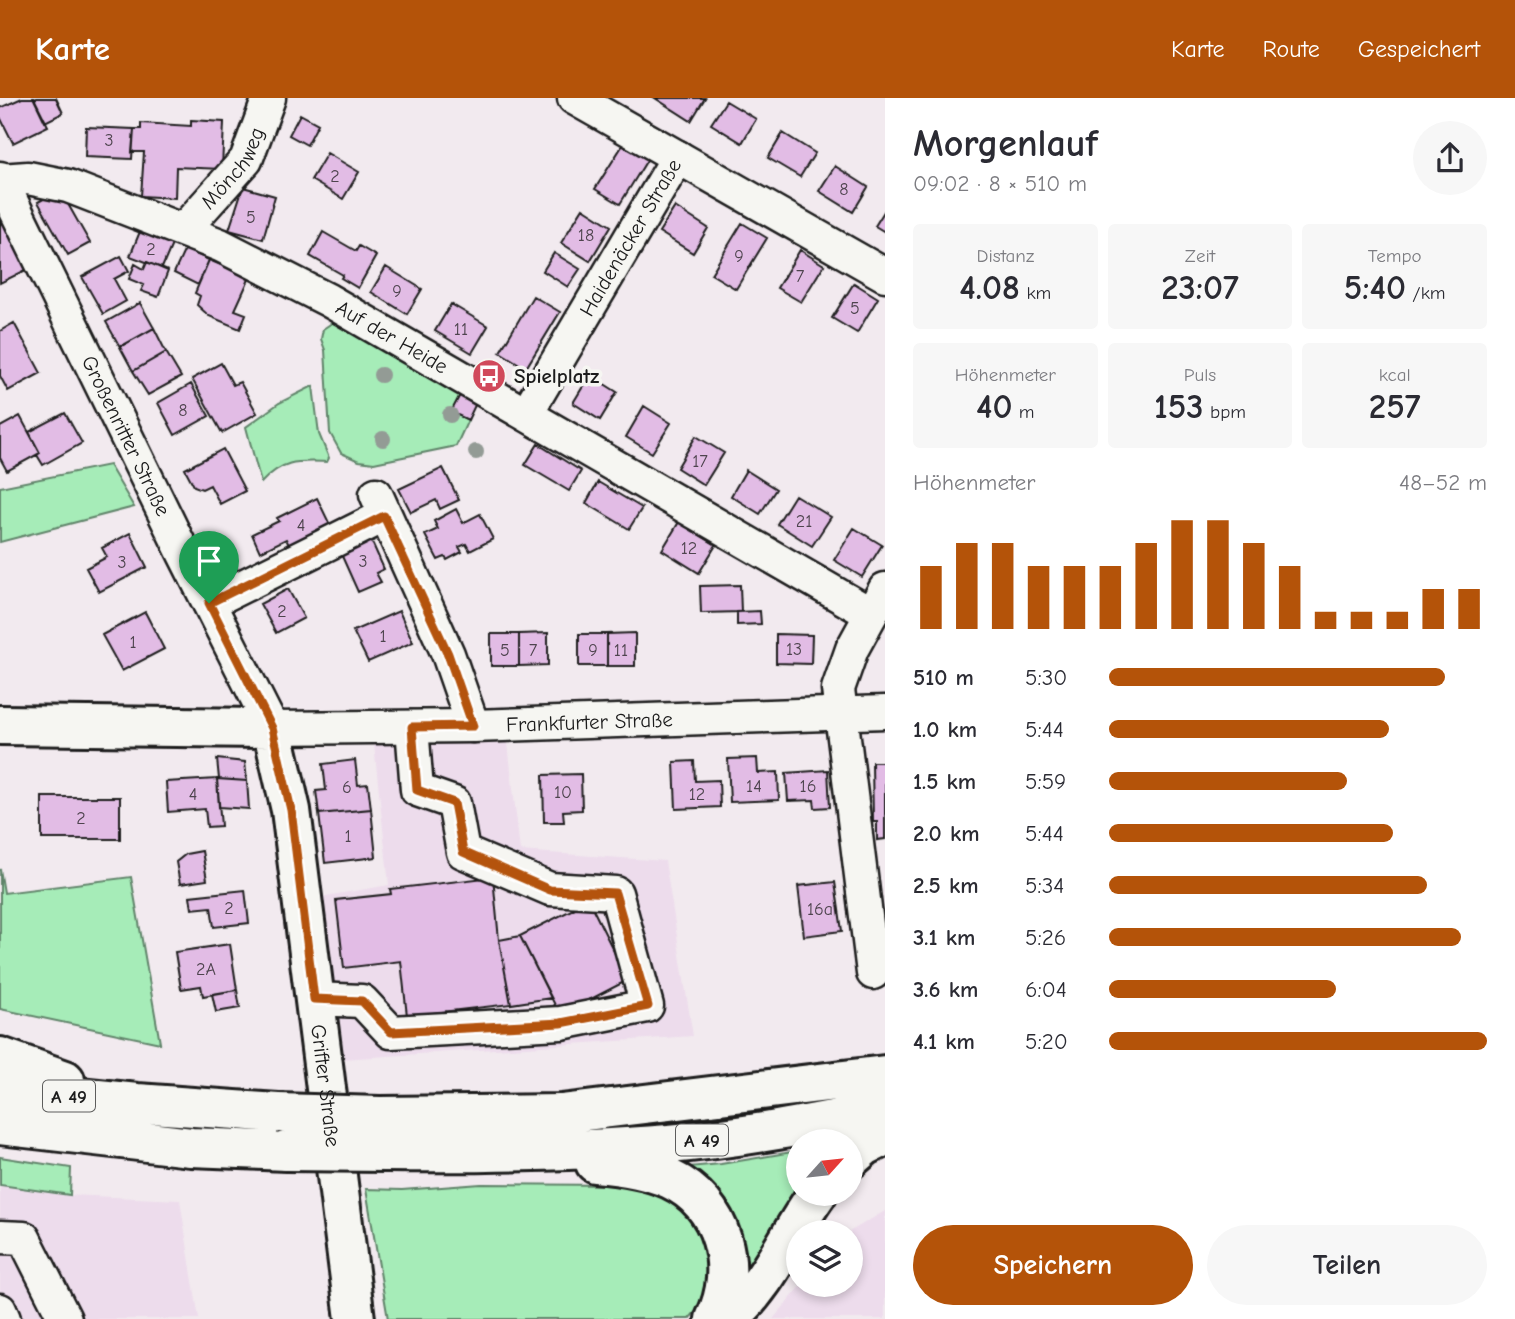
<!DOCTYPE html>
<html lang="de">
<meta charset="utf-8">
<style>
body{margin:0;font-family:"Comic Neue",sans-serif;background:#f7f7f7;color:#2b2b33;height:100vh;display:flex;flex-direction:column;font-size:26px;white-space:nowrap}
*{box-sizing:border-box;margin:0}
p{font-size:23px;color:#7c7c81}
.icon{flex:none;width:38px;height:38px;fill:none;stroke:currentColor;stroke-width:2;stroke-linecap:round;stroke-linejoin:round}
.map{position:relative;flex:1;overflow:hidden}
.sheet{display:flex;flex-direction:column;background:#fff;width:630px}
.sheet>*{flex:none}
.needle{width:46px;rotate:63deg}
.fabs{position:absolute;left:786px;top:1031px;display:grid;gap:14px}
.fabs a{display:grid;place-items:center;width:77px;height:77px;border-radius:50%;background:#fff;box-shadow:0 4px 10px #0003;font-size:35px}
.pin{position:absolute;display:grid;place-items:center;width:60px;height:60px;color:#fff;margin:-72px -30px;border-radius:50% 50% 50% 0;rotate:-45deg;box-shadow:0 0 7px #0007}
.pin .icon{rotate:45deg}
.round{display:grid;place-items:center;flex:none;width:74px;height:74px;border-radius:37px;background:#f7f7f7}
.summary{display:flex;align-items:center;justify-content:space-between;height:119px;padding:0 28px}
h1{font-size:38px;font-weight:700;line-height:52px}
.stats{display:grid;grid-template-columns:repeat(3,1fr);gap:10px;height:119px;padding:7px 28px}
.stats div{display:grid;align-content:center;border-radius:7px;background:#f7f7f7;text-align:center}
.stats b{font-size:35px;font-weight:700}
.stats small{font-size:19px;font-weight:400}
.stats p{font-size:19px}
.chart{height:196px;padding:14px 28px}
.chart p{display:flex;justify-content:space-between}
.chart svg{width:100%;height:126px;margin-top:7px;stroke:#b45309;stroke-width:6}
.cta{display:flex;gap:14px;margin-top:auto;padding:14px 28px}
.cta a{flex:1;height:80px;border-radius:42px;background:#b45309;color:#fff;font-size:28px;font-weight:700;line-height:80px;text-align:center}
.cta a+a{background:#f7f7f7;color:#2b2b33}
ul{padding:0 28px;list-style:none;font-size:23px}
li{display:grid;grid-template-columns:112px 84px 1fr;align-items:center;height:52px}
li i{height:18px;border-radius:9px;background:#b45309}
header{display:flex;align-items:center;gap:42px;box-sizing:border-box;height:98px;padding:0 35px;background:#b45309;color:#fff}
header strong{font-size:33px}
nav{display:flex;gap:38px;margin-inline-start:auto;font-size:24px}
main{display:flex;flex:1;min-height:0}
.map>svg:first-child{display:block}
.built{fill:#eddcec}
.green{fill:#a6ecb8;stroke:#61846a;stroke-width:2}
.building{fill:#e2bce5;stroke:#1c1c1c;stroke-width:2}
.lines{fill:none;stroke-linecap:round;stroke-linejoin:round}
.minor-casing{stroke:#1c1c1c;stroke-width:37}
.major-casing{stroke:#1c1c1c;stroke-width:44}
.highway-casing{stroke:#1c1c1c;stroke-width:44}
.minor{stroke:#f6f6f2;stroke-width:32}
.major{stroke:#f6f6f2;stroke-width:38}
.highway{stroke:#f6f6f2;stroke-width:38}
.highway-bridge-casing{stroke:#1c1c1c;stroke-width:44;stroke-linecap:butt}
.highway-bridge{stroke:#f6f6f2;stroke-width:38}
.tree{fill:#939b95}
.route-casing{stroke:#fff;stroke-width:14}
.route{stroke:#b45309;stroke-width:9}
.labels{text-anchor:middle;stroke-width:7;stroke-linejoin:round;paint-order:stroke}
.number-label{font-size:18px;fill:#4e444e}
.shield{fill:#f6f6f2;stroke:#5d5d5c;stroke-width:2}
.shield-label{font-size:19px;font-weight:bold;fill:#1c1c1c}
.street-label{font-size:21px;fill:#1c1c1c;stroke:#f6f6f2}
.poi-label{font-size:21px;font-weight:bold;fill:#1c1c1c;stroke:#f6f6f2;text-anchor:start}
</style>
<header>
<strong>Karte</strong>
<nav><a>Karte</a><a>Route</a><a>Gespeichert</a></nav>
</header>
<main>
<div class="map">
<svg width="885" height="1221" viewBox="0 0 885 1221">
<rect width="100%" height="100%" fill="#f2eaef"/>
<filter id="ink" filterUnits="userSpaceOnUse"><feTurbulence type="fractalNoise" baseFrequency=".0143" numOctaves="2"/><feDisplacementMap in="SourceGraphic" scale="14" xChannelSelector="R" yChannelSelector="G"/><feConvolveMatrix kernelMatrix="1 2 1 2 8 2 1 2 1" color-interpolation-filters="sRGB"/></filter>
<g filter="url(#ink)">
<!-- built -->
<path class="built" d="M508 645 520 753 665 763 693 938 342 961 320 799 389 787 374 647Z
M0 1087 70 1097 180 1102 199 1221H0Z
M885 1113V1221H773L802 1187 850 1186V1134H849Z"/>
<!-- green -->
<path class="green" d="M335 223 461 295 452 314 468 322 456 348 374 365 359 363 341 355 330 335 325 252 321 241 323 231Z
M313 288 319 336 329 360 327 364C298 363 283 361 261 385L246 329 279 305Z
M109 367 134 409 0 444V389Z
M0 771 4 795 131 779 160 945 0 911Z
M798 1053V1096L744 1196 737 1163 666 1071 721 1066Z
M0 1059 71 1070 70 1097 0 1087Z
M481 1086 624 1087 669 1095 702 1125 714 1166 705 1203 689 1221H388L366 1091 402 1092Z"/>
<!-- building -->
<path class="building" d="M22 0H34L48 28 13 45 0 19V10Z
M37 0H56L63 15 45 24 34 1Z
M655 0H705L691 23Z
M726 3 756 21 742 45 711 26Z
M300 16 318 26 307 47 289 37Z
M191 22 224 24 222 71 176 69 175 100 141 98 144 54H132L134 31H141V25L191 28Z
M86 29 134 31 132 61 85 59Z
M783 35 815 55 800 79 768 60Z
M626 42 650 57 620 106 595 91Z
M327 55 359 74 343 101 311 82Z
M835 68 868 89 853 114 819 93Z
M243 89 275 98 263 141 229 132Z
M60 92 90 145 68 157 38 104Z
M675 109 708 130 693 155 659 134Z
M583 110 611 128 590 163 561 145Z
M885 112V134L875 128Z
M0 115 28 171 0 185Z
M742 125 767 140 736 191 711 176Z
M141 131 173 144 162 170 130 158Z
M323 134 356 153 359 148 376 158 358 190 341 180 343 177 310 158Z
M185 151 209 162 198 187 174 175Z
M800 152 824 167 801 204 777 190Z
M554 155 580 171 568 189 543 173Z
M121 158 129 173 114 181 126 203 103 216 82 179Z
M209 162 250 179 235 212 246 216 240 231 209 218 197 207 200 198 195 195Z
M147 164 168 173 158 199 141 193 144 187 129 181 135 166 144 171Z
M386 169 422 191 407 216 371 194Z
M854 185 878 200 857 235 832 220Z
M533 198 560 214 526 270 500 254Z
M140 205 154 230 120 249 106 224Z
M451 206 488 228 472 255 435 233Z
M14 225 41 275 8 293 0 278V233Z
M154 230 166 254 133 273 120 249Z
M166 254 181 279 148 297 133 273Z
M221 265 233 287 240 284 257 315 222 335 192 281Z
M590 277 617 294 600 322 573 305Z
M191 286 209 318 175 337 158 305Z
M461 295 477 303 468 322 451 314Z
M644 308 671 325 652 355 626 339Z
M65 315 82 345 43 367 37 357 40 355 29 334Z
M20 318 40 355 7 373 0 360V329Z
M696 338 724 355 704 387 677 370Z
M538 346 581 373 569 393 525 367Z
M223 351 245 393 220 406 210 387 202 391 194 388 185 371Z
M443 370 459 402 440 411 436 402 411 414 399 391Z
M746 372 776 391 760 416 731 398Z
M598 384 642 410 629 431 586 405Z
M795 397 831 419 812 448 777 426Z
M317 400 332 431 291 451 286 441 260 454 252 436 279 423 277 420Z
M456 411 463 425 480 416 493 441 470 453 466 446 459 449 462 454 447 462 445 459 438 462 425 437 438 431 434 423Z
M679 424 716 447 699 475 662 452Z
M854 430 882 447 862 479 834 462Z
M130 435 147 469 99 494 86 470 107 459 102 450Z
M371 442 384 471 376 475 381 484 358 494 341 456Z
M740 487 741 514 701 515 700 488Z
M288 491 304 520 276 535 260 506Z
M399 513 413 544 368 564 353 533Z
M760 513 761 526 737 527V514Z
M145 514 164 551 122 573 102 537Z
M548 535V567L519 568V536Z
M635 535V568H607V536Z
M491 536H519V568H491Z
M579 536H607V568H579Z
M776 536 812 537 811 566 776 565Z
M757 660 758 675 778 674 779 702 730 704 728 661Z
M217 661 245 664 247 683 219 681Z
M355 662 358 687 368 686 371 711 319 716 316 693 326 692 323 666Z
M694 663 695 683 719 682 720 709 676 711 674 664Z
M872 664H885V741L877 742V724H873Z
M828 672 830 709 815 710 814 702 788 703 786 675Z
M581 676 582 712 563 713 564 724H544L543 677Z
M217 681 221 728 207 729 205 711 168 714 166 684Z
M217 681 247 683 249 711 219 709Z
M42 699H120V741H42Z
M371 711 376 759 325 765 319 716Z
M202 753 207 782 180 786 176 764 186 756Z
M493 779 499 842 511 906 407 918 401 863 344 870 336 802 391 796 390 791Z
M835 784 842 833 804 838 798 788Z
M245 792 249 825 214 829 211 809 192 811 190 798Z
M589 803 628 882 560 917 520 838Z
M520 838 551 900 511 906 499 842Z
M230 846 237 892 203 898 201 888 181 891 175 854Z
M237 892 240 910 216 914 212 896Z"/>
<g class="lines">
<!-- minor casing -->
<g class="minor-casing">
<g id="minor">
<path d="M574 0 885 177"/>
<path id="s1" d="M0 80 184 456 272 630 473 628 885 614"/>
<path id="s2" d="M0 82 28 80 68 88 220 147 328 202 871 516"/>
<path id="s3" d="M184 131 246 62 269 0"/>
<path id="s4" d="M526 316 678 59"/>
<path d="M376 396 448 556 473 628"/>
<path d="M209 505 384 418"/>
<path d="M873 875 838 591 852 551 885 491"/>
<path d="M314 901 362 903 391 934 561 925 647 908 616 795 550 791 463 754 454 705 417 692 412 629"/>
<path d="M0 1139 24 1140 65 1221"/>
<path d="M0 1212 4 1221"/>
</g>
</g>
<!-- major casing -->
<g class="major-casing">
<g id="major">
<path id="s5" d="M0 627 272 630 291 712 355 1221"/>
</g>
</g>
<!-- highway casing -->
<g class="highway-casing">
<path id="highway" d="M0 959 65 982
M0 991 137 1005 278 1015
M380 1018 561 1016 885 977
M0 1027 191 1049 286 1053
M386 1054C481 1055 573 1054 669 1046 741 1040 813 1026 885 1012
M850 1061 865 1048 885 1038
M595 1065C619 1067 648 1071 670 1081 723 1106 740 1170 715 1221
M729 1221C770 1184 786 1139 817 1096"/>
</g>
<!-- minor -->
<use href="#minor" class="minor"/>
<!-- major -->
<use href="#major" class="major"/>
<!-- highway -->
<use href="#highway" class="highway"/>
<!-- highway-bridge casing -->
<g class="highway-bridge-casing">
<path id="highway-bridge" d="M278 1015 380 1018
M286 1053 386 1054"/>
</g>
<!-- highway-bridge -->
<use href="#highway-bridge" class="highway-bridge"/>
</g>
<!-- trees -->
<g class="tree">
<circle cx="381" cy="277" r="8"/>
<circle cx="450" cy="317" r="8"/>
<circle cx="383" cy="341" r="8"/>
<circle cx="476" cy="354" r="8"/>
</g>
</g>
<g class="lines" filter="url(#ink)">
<!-- route casing -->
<g class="route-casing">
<path id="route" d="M384 418 448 556 473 628 412 629 417 692 454 705 463 754 550 792 615 795 648 908 561 925 391 934 362 903 314 901 291 712 272 630 209 505Z"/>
</g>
<!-- route -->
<use href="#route" class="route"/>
</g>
<!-- icons -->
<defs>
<g id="bus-disc" transform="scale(1.75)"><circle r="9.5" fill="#d1495b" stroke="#f6f6f2"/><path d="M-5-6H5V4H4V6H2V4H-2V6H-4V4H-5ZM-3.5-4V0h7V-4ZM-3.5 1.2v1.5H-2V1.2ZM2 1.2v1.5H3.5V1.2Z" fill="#fff"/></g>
</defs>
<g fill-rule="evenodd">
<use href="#bus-disc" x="489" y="278"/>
</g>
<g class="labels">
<!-- number labels -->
<g class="number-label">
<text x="109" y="48">3</text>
<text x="335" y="84">2</text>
<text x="844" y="97">8</text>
<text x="251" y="125">5</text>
<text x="586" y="143">18</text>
<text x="151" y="157">2</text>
<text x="739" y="164">9</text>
<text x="800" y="184">7</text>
<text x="397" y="199">9</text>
<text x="855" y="216">5</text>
<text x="461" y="237">11</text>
<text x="183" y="318">8</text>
<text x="700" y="369">17</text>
<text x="804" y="429">21</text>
<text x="301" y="433">4</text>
<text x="689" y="456">12</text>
<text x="363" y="469">3</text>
<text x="122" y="470">3</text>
<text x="282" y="519">2</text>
<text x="383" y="544">1</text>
<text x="133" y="550">1</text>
<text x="794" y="557">13</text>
<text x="505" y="558">5</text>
<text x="533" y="558">7</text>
<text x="593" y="558">9</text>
<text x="621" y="558">11</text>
<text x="754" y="694">14</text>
<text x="808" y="694">16</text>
<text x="347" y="695">6</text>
<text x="563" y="700">10</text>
<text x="193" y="702">4</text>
<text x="697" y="702">12</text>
<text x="81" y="726">2</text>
<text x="348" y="744">1</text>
<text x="229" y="816">2</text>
<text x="820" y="817">16a</text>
<text x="206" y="877">2A</text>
</g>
<!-- shield labels -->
<g class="shield">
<rect x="43" y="982.5" width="52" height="31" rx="5"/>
<rect x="676" y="1026.5" width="52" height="31" rx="5"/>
</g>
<g class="shield-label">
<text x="69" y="1005">A 49</text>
<text x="702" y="1049">A 49</text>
</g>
<!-- street labels -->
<g class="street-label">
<text dy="7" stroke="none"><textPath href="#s3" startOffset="79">Mönchweg</textPath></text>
<text dy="7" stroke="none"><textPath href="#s4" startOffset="205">Haidenäcker Straße</textPath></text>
<text dy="7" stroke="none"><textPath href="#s2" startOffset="427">Auf der Heide</textPath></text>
<text dy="7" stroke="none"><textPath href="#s1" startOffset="287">Großenritter Straße</textPath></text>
<text dy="7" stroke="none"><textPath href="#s1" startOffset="931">Frankfurter Straße</textPath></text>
<text dy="7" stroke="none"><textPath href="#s5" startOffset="634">Grifter Straße</textPath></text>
</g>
<!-- poi labels -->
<g class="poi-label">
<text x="514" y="285">Spielplatz</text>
</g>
</g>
</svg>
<div class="fabs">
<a><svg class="needle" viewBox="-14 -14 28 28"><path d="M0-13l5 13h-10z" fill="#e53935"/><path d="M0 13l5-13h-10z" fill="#7c7c81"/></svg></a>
<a><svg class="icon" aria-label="layers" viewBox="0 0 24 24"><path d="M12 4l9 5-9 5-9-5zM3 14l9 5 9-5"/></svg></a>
</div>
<div class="pin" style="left:209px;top:505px;background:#1e9e55"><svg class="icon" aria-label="arrive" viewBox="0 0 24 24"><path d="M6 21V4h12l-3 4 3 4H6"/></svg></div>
</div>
<section class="sheet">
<div class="summary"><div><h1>Morgenlauf</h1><p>09:02 · 8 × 510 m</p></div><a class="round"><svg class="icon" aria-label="share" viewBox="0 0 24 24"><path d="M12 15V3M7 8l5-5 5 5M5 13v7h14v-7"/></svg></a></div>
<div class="stats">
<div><p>Distanz</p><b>4.08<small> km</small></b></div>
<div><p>Zeit</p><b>23:07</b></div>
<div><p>Tempo</p><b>5:40<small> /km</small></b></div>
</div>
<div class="stats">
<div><p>Höhenmeter</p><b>40<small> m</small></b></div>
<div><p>Puls</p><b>153<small> bpm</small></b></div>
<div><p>kcal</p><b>257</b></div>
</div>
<div class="chart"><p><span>Höhenmeter</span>48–52 m</p>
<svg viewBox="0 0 160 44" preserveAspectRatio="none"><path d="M5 44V22M15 44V14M25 44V14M35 44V22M45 44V22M55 44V22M65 44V14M75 44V6M85 44V6M95 44V14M105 44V22M115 44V38M125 44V38M135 44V38M145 44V30M155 44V30"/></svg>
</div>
<ul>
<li><b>510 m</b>5:30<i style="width:89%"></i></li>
<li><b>1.0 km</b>5:44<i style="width:74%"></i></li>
<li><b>1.5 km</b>5:59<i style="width:63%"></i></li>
<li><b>2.0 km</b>5:44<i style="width:75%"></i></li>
<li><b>2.5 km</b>5:34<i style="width:84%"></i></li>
<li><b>3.1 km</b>5:26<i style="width:93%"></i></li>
<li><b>3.6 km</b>6:04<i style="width:60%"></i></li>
<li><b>4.1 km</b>5:20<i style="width:100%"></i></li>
</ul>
<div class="cta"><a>Speichern</a><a>Teilen</a></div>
</section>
</main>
